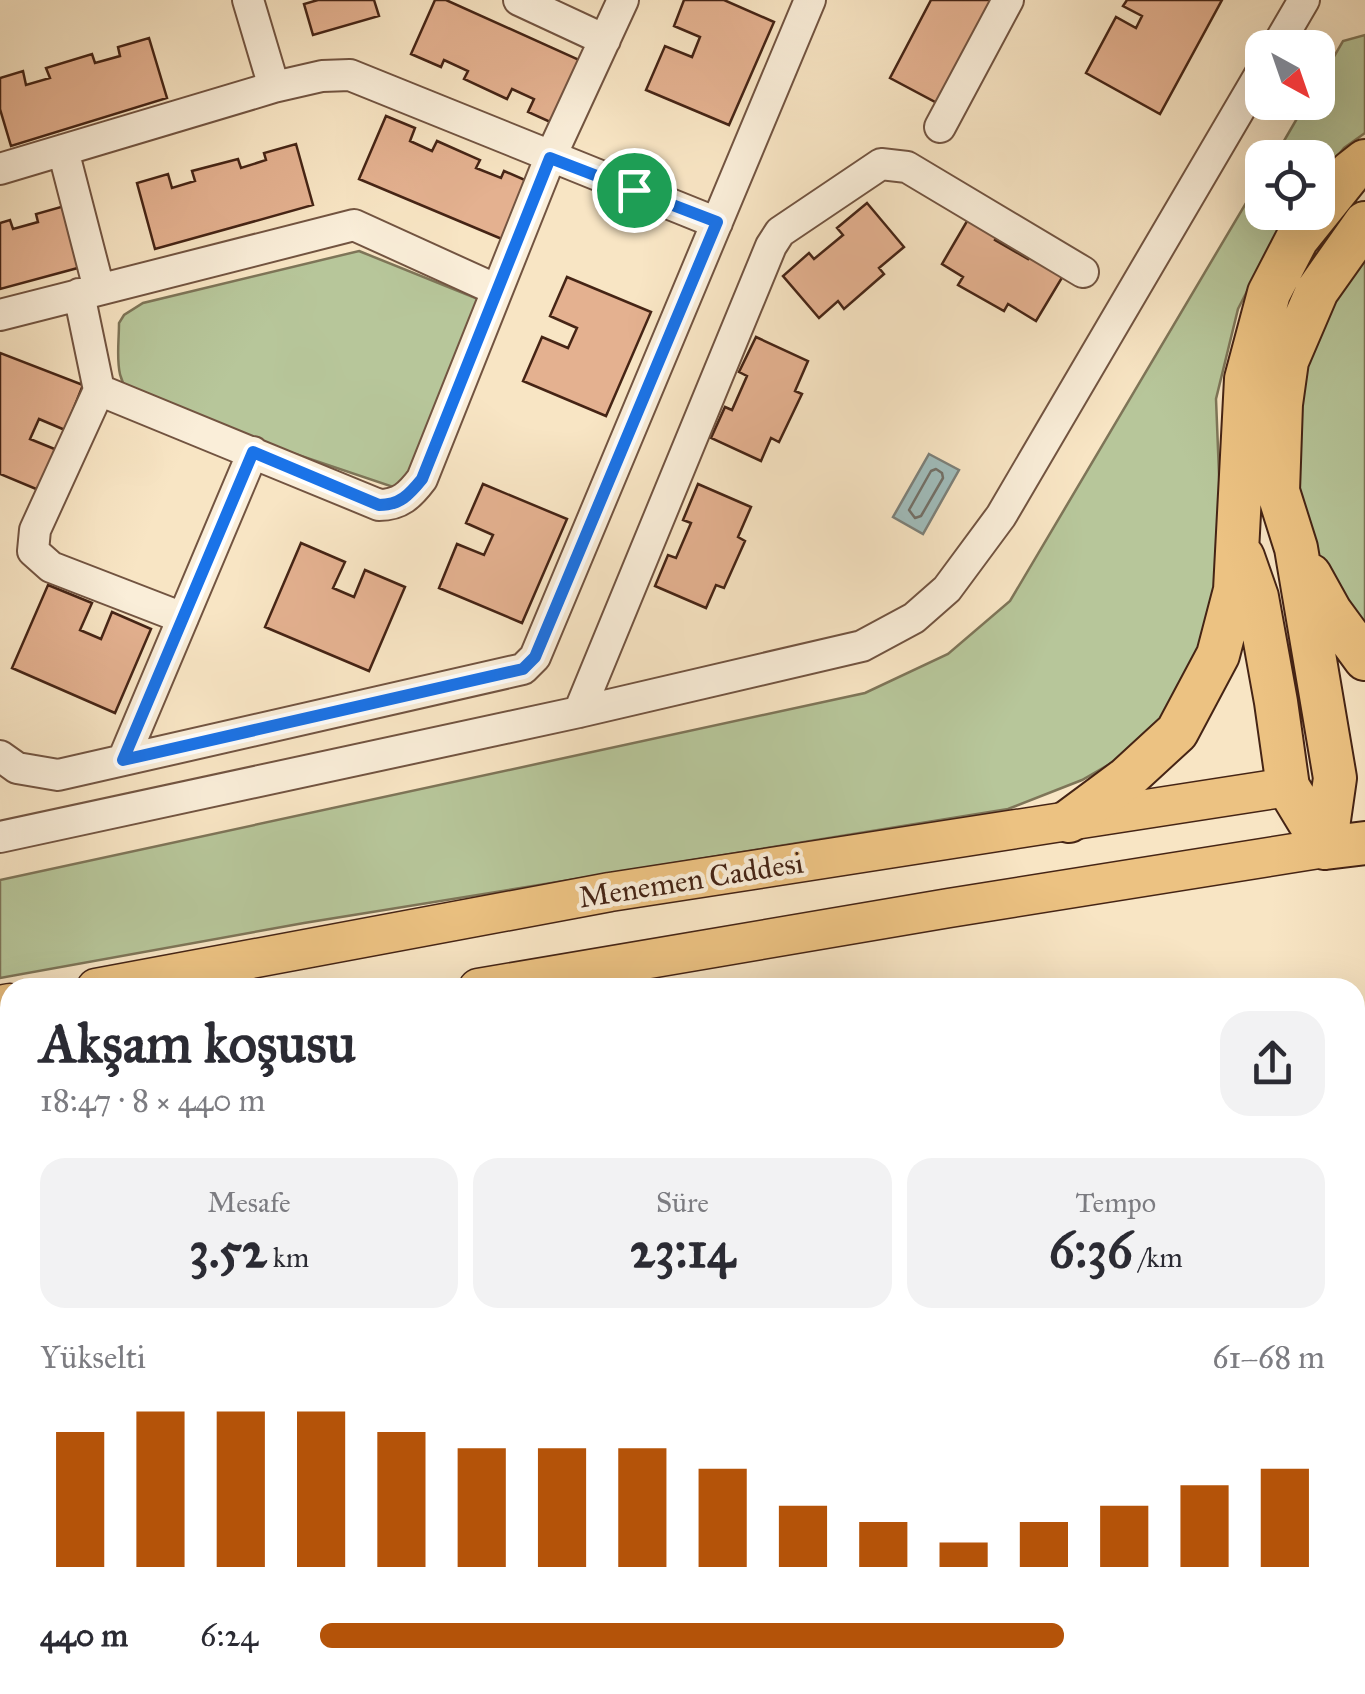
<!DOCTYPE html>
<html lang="tr">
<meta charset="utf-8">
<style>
body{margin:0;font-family:"IM FELL Great Primer",serif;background:#f2f2f3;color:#2b2b33;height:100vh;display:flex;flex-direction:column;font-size:38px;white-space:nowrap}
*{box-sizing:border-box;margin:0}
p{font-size:32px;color:#7c7c81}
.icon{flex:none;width:55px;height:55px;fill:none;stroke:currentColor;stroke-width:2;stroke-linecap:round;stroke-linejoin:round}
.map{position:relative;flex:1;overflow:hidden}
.side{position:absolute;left:0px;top:978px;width:1365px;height:718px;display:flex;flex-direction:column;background:#fff;border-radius:30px 30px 0 0;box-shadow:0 10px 40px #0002}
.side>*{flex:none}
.needle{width:65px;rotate:140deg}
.controls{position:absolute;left:1245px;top:30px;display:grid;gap:20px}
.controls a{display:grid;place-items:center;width:90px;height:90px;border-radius:20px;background:#fff;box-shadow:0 10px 40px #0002;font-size:50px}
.pin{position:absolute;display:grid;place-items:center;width:85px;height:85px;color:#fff;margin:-42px;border:5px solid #fff;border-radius:50%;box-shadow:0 2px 10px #0007}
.round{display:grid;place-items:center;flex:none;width:105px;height:105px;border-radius:30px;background:#f2f2f3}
.head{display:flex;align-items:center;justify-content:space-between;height:170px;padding:0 40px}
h1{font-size:55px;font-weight:700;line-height:75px}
.figures{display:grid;grid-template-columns:repeat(3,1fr);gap:15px;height:170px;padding:10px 40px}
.figures div{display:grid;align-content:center;border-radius:25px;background:#f2f2f3;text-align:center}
.figures b{font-size:50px;font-weight:700}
.figures small{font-size:28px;font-weight:400}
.figures p{font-size:28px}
.chart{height:280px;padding:20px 40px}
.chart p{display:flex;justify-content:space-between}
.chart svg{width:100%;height:180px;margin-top:10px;stroke:#b45309;stroke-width:6}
ul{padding:0 40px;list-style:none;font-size:32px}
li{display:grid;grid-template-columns:160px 120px 1fr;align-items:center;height:75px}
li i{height:25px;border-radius:12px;background:#b45309}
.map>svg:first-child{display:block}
.green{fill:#b7c69a;stroke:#7e7558;stroke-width:2.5}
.water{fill:#a0bdbc;stroke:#7c8079;stroke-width:2.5}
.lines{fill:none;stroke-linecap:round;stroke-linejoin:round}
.shore{stroke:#727068;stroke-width:2.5}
.building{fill:#e4b190;stroke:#452415;stroke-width:2.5}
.minor-casing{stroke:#725441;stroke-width:34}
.major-casing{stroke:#452415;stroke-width:41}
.highway-casing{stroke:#452415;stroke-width:46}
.minor{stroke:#faeed9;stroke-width:30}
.major{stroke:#ecc282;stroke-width:38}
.highway{stroke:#ecc282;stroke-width:42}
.rail{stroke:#452415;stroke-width:8;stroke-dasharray:18 18;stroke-linecap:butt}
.route-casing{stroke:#fff;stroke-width:20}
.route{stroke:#1a73e8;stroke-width:12}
.labels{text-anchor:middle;stroke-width:9;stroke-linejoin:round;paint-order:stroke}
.street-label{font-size:30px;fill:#452415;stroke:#faeed9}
</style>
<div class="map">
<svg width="1365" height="1694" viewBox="0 0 1365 1694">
<rect width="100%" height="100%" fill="#f8e5c4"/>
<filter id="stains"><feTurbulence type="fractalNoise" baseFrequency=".002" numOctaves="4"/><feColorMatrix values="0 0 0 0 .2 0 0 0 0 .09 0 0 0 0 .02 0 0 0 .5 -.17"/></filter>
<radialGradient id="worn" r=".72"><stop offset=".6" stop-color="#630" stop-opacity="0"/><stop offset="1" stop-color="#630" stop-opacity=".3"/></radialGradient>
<!-- green -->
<path class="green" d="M1365 35V133L1344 148 1318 181V158H1274L1306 103 1318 102V84L1343 41Z
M1262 176V212L1292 213 1279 229 1238 309 1216 399 1220 499 1214 637 1158 726 1122 757 1082 780 1008 809 304 923 0 978V880L865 693 948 654 1010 601Z
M1365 223V659L1296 548 1281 404Z
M359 251 483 301 405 491 141 402C111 384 119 354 119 323L124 315 143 303Z
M10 1291V1685H757L749 1694H0V1293Z"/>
<!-- water -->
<path class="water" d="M929 454 959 470 923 534 893 517Z"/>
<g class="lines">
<!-- shore -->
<path class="shore" d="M936 469 942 473 943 478 921 516 915 518 909 510 931 471Z"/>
</g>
<!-- building -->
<path class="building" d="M318 0H374L379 16 313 35 304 4Z
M435 0H446L586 63 557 125 528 112 534 99 512 89 507 99 464 79 468 71 444 60 441 67 411 54Z
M684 0H724L774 22 729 125 646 90 665 46 692 57 700 37 674 26Z
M931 0H994L939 104 890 78Z
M1127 0H1222L1160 114 1086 73 1116 17 1136 28 1142 16 1123 6Z
M149 38 167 98 11 146 0 109V78L23 71 26 85 50 78 46 68 92 54 95 63 120 56 118 47Z
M386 116 415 128 410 141 432 151 437 141 480 160 476 168 501 178 504 171 534 184 509 242 359 179Z
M296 144 313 205 155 249 137 183 168 174 172 188 195 181 192 171 238 159 241 168 266 160 264 153Z
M867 203 904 247 879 268 884 274 844 309 838 301 819 318 783 276 809 253 814 259 843 235 837 228Z
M68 205 85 266 0 289V223L10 220 13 229 38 222 36 214Z
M970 216 999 233 995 240 1028 259 1032 251 1066 271 1036 321 1008 304 1004 311 958 285 963 277 942 264Z
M567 277 651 312 606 416 523 381 542 337 568 348 577 328 550 316Z
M756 337 808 361 795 391 802 394 779 442 771 438 761 461 711 438 725 407 732 410 747 376 739 372Z
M0 353 83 385 65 430 39 419 30 439 57 450 41 491 0 474Z
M483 484 567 519 522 623 439 588 457 544 484 555 493 535 466 523Z
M698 484 751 507 738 537 745 541 724 588 716 585 706 608 655 586 668 555 676 558 691 523 683 520Z
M301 543 345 562 333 588 354 597 365 570 405 587 369 671 265 627Z
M48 585 92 603 80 630 101 639 112 612 151 629 115 713 12 668Z"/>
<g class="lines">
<!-- minor casing -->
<g class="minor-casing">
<path id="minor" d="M248 0 274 87
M519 0 605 40
M1276 48 1304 0
M940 127 1008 0
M63 150 99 289
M0 169 274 87 322 76 350 75 717 223
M79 294 99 390 35 530 33 551 51 567 183 618
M0 315 354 225 497 290
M99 390 379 505C400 505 410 495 422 479L550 158 623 0
M579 712 771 246 780 232 881 164 907 167 1083 272
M0 756 17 768 58 775 523 669 535 657 810 0
M123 760 253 452
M0 837 579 712 862 646 914 618 947 589 1001 516 1262 71"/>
</g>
<!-- major casing -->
<g class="major-casing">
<path id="major" d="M96 988 610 892 1288 787
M478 988 949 908 1325 848
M0 1005 10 1003
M0 1080 10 1078"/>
</g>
<!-- highway casing -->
<g class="highway-casing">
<path id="highway" d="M1243 557 1257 597 1276 702 1288 787 1325 848
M1310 575 1330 611 1365 659
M1069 821 1127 778 1177 732 1218 655 1235 590 1246 379 1269 293 1297 239 1351 172 1365 161
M1325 848 1335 778 1296 548 1278 491 1281 404 1287 361 1317 291 1365 223
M1325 848 1365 843
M1355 1177 1365 1165
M1355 1275 1365 1263
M906 1694 914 1685
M992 1694 999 1685"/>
</g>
<!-- minor -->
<use href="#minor" class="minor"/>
<!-- major -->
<use href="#major" class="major"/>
<!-- highway -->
<use href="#highway" class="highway"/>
<!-- rail -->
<path class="rail" d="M1355 1033 1365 1032
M0 1269 10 1267"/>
</g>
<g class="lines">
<!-- route casing -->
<g class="route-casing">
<path id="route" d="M550 158 717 222 535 657 523 669 123 760 253 452 379 505C400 505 409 495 422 479Z"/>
</g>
<!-- route -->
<use href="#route" class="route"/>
</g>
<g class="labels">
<!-- street labels -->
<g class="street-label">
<text transform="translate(691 880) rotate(-9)" y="10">Menemen Caddesi</text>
</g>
</g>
<rect width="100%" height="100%" filter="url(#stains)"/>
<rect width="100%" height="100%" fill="url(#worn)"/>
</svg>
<div class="controls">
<a><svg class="needle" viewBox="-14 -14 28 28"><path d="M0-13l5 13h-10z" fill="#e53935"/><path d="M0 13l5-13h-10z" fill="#7c7c81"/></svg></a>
<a><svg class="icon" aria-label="locate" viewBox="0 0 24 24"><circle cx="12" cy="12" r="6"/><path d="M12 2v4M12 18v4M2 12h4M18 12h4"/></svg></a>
</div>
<div class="pin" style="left:634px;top:190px;background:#1e9e55"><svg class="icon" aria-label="arrive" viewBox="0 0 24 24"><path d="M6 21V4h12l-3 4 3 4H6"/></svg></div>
<section class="side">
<div class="head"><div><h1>Akşam koşusu</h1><p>18:47 · 8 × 440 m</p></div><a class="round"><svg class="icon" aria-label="share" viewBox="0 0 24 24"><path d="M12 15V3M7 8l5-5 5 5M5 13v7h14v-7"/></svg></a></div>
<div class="figures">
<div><p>Mesafe</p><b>3.52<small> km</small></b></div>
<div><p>Süre</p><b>23:14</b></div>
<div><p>Tempo</p><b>6:36<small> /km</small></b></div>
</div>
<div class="chart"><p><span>Yükselti</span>61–68 m</p>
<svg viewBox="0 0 160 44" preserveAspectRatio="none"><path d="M5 44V11M15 44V6M25 44V6M35 44V6M45 44V11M55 44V15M65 44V15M75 44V15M85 44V20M95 44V29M105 44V33M115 44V38M125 44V33M135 44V29M145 44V24M155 44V20"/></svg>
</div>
<ul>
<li><b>440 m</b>6:24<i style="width:74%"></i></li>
</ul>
</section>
</div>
